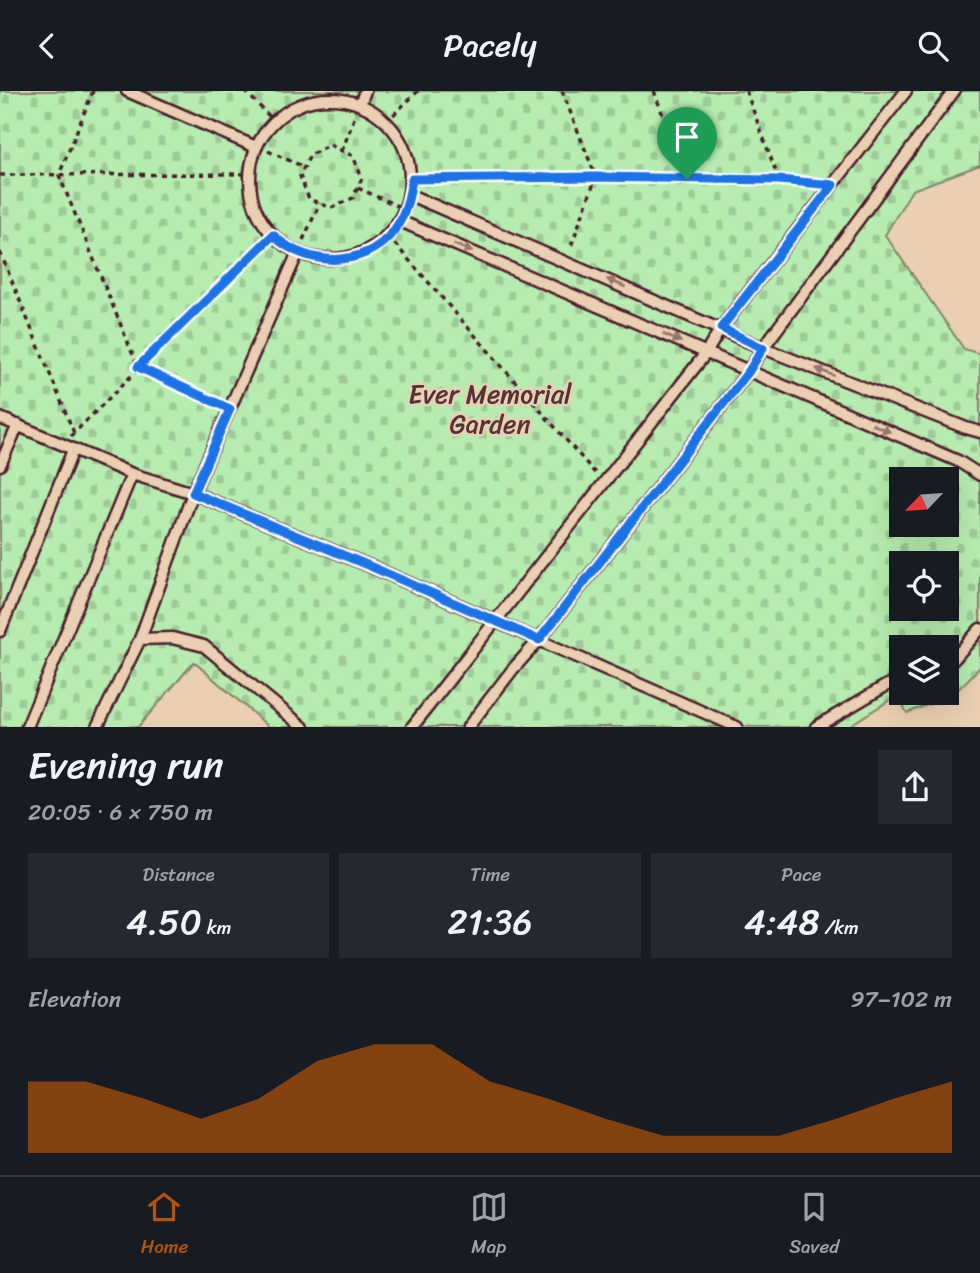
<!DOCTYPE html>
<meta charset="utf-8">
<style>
body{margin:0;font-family:Sriracha,sans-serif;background:#242831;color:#f1f3f6;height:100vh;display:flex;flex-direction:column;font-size:26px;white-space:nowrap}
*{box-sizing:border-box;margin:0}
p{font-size:23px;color:#9ea1a6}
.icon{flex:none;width:38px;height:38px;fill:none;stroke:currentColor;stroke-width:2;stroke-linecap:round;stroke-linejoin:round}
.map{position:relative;height:636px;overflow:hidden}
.drawer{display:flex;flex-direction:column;background:#171b24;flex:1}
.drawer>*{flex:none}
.needle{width:46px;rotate:245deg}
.controls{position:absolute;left:889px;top:376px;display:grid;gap:14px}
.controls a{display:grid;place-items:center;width:70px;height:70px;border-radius:0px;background:#171b24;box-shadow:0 7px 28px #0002;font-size:35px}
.pin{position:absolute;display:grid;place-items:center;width:60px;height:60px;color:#fff;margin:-72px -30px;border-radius:50% 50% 50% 0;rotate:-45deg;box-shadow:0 0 7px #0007}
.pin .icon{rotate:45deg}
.round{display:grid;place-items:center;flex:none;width:74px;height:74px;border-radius:0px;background:#242831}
.overview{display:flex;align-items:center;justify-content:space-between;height:119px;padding:0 28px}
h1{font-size:38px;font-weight:600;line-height:52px}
.figures{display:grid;grid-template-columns:repeat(3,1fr);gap:10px;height:119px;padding:7px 28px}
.figures div{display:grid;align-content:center;border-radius:0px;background:#242831;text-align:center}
.figures b{font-size:35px;font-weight:600}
.figures small{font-size:19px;font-weight:400}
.figures p{font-size:19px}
.chart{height:196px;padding:14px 28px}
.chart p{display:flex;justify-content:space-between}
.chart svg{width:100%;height:126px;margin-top:7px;fill:#b45309;opacity:.7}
header{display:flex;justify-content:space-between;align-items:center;height:91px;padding:0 28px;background:#171b24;font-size:32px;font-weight:600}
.tab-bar{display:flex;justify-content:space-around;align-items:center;height:98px;border-top:2px solid #363941;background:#171b24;font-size:19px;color:#9ea1a6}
.tab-bar a{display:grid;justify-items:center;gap:4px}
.tab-bar .active{color:#b45309}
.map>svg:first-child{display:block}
.cemetery{fill:url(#cemetery-stones);stroke:#80866d;stroke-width:2;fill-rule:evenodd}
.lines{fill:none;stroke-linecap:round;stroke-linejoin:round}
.service-casing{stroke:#4a1f2b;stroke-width:15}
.path{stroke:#4a1f2b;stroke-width:3.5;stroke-dasharray:5 5;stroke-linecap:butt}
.service{stroke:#ebcfb2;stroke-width:10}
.oneway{fill:#9a776e}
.route-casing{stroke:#fff;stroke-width:14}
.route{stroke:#1a73e8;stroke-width:9}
.labels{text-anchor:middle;stroke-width:5;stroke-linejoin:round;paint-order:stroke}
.park-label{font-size:26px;fill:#553438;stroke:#ebcfb2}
</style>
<header><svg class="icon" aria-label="back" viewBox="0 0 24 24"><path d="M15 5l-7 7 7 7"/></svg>Pacely<svg class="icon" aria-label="search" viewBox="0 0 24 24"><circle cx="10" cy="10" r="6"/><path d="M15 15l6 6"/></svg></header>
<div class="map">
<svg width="980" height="636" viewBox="0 0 980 636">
<defs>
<pattern id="cemetery-stones" width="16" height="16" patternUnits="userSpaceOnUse" patternTransform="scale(1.75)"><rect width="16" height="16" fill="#b6ecaf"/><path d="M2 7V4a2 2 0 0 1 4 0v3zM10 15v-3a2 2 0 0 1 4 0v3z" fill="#9eca97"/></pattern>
</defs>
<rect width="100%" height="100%" fill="#ebcfb2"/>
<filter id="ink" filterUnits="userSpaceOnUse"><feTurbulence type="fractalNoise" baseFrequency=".0143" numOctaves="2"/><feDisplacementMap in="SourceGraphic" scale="14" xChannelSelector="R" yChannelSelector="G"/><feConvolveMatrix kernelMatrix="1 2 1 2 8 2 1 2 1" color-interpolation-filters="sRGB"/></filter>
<g filter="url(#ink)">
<!-- cemetery -->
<path class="cemetery" d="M0 0H980V74L912 99 885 144 964 258 980 263V576L953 604 907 622 898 604 847 636H269L194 571 138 636H0ZM901 388H947V434H901ZM901 472H947V518H901ZM901 556H947V602H901Z"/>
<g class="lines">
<!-- service casing -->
<g class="service-casing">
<path id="service" d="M127 0 256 56
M250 88a80 80 0 1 1 160 0a80 80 0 1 1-160 0Z
M360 13 365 0
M410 104 763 257 966 337 980 341
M400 130 958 370 980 384
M0 327 132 383 193 402 372 476 737 636
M0 374 18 334
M0 540 73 359
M140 548 172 547 204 555 303 636
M947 572 953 569 980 538
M27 636 132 383
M97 636 140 548 193 402 298 161
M412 636 706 262 721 237 906 0
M468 636 513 578 539 549 749 280 763 257 954 0
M816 636 887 594 901 590"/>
</g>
<!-- path -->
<path class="path" d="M93 0 59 84 138 276 218 312
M245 0 273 29
M332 0V6
M562 0 596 86 570 158
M654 0 686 87
M746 0 779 89
M386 31 418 0
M330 54 353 65 362 87 353 107 331 117 309 108 300 85 310 64Z
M268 60 304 76
M342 60 356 22
M0 84 250 83
M413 88 596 86 779 89 817 92
M358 97 400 116
M388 145 595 382
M303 149 320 112
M0 161 74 342
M71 345 273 144"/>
<!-- service -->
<use href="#service" class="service"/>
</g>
<!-- one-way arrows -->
<defs><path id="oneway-solid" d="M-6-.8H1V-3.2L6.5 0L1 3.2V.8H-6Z" transform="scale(1.75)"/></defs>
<g class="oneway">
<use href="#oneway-solid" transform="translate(463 157) rotate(23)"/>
<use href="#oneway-solid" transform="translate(616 192) rotate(-157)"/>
<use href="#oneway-solid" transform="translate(672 247) rotate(23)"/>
<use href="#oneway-solid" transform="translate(825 281) rotate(-158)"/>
<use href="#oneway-solid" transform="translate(881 337) rotate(23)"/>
</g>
</g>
<g class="lines" filter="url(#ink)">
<!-- route casing -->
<g class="route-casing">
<path id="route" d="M596 86 779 89 833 94 721 237 763 257 749 280 539 549 372 476 193 402 230 318 138 276 273 144C309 179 374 178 400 130 407 118 410 102 412 88Z"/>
</g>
<!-- route -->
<use href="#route" class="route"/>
</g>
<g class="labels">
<!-- park labels -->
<g class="park-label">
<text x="490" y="312">Ever Memorial<tspan x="490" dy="30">Garden</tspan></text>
</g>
</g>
</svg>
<div class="controls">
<a><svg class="needle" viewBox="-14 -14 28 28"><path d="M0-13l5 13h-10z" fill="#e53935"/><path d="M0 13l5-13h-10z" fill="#9ea1a6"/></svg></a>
<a><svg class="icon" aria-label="locate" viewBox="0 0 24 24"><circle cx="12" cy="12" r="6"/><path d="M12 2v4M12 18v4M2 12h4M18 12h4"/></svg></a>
<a><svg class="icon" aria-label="layers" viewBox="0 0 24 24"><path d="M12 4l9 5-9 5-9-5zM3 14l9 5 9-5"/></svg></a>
</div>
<div class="pin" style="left:687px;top:88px;background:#1e9e55"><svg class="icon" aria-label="arrive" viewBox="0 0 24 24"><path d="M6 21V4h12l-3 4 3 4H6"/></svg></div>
</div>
<section class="drawer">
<div class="overview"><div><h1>Evening run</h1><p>20:05 · 6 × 750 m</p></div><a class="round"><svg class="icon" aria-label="share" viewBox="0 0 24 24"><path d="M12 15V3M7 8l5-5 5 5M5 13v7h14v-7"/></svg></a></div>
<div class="figures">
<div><p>Distance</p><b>4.50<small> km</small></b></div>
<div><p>Time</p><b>21:36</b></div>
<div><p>Pace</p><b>4:48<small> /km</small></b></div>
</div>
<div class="chart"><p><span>Elevation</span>97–102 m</p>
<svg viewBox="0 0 160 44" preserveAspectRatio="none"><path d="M0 44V19L10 19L20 25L30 32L40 25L50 12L60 6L70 6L80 19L90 25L100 32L110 38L120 38L130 38L140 32L150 25L160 19V44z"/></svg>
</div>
</section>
<nav class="tab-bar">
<a class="active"><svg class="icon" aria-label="home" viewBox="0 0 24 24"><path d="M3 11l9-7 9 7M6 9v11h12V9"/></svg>Home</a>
<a><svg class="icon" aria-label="map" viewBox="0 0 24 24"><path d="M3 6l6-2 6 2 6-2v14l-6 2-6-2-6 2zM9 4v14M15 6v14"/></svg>Map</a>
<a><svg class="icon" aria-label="saved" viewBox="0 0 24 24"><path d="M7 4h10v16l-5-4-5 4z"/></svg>Saved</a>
</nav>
